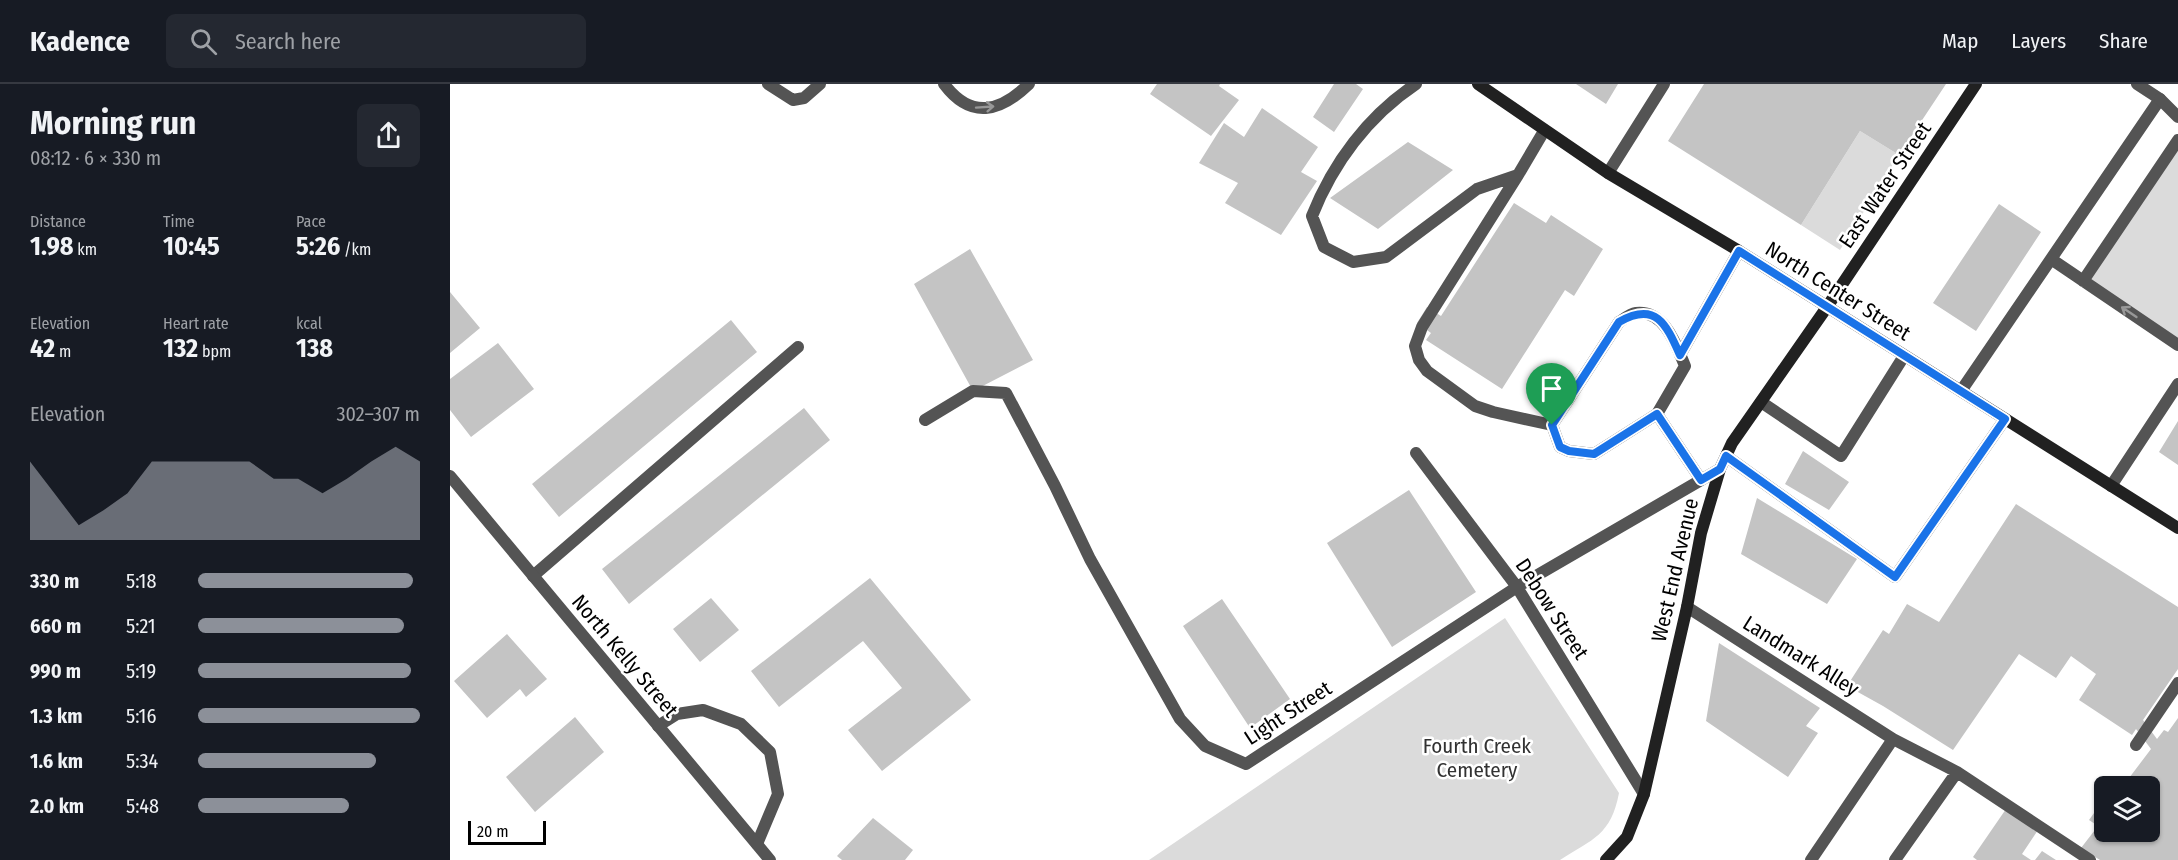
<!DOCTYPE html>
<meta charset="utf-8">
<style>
body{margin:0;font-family:"Fira Sans Condensed",sans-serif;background:#242831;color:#f1f3f6;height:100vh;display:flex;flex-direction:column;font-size:22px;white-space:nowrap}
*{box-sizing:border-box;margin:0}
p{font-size:20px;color:#9ea1a6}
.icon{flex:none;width:33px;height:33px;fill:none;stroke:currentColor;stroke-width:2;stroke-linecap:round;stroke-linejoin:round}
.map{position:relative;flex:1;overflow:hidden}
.details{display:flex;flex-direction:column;background:#171b24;width:450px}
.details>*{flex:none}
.controls{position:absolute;left:1644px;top:692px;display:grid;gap:12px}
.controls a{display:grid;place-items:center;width:66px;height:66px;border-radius:9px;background:#171b24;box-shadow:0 2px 4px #0004;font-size:30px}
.scale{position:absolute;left:18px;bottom:15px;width:78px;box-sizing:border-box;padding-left:6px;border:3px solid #000;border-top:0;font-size:16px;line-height:21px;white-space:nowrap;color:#000;-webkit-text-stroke:4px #fff;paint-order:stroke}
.pin{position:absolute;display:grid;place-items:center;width:51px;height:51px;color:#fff;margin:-62px -26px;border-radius:50% 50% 50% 0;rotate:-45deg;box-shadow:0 0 6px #0007}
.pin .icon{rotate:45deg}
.round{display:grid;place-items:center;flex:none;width:63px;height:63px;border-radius:9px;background:#242831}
.overview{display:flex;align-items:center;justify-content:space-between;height:102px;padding:0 30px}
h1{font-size:33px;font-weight:700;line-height:45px}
.stats{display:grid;grid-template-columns:repeat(3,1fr);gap:9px;height:102px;padding:6px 30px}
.stats div{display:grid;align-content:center}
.stats b{font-size:26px;font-weight:700}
.stats small{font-size:16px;font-weight:400}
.stats p{font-size:16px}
.chart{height:168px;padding:12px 30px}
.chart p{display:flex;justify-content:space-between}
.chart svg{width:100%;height:108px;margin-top:6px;fill:#8c9099;opacity:.7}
ul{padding:0 30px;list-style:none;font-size:20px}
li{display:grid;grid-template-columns:96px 72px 1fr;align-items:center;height:45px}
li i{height:15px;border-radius:8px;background:#8c9099}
header{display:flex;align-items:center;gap:36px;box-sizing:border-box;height:84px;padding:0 30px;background:#171b24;border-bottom:2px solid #363941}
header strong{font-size:28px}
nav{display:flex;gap:33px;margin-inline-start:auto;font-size:21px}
.search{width:420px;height:54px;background:#242831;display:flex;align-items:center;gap:15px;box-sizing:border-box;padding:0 21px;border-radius:9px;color:#9ea1a6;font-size:22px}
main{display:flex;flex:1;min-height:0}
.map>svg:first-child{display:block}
.green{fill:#dbdbdb}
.building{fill:#c4c4c4}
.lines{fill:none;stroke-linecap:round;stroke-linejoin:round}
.lane{stroke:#545454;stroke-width:12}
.street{stroke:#545454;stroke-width:12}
.secondary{stroke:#212121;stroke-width:12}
.oneway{stroke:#989898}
.route-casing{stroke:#fff;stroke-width:12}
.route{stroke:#1a73e8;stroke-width:8}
.labels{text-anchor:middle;stroke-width:5;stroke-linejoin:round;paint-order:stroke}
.street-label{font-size:21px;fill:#000;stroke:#fff}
.park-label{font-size:21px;fill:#323232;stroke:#fff}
</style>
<header>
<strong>Kadence</strong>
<div class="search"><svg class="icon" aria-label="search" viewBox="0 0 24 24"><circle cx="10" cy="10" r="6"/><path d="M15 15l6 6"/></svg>Search here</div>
<nav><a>Map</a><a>Layers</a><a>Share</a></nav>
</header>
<main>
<section class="details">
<div class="overview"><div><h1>Morning run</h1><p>08:12 · 6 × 330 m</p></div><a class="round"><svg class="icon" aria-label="share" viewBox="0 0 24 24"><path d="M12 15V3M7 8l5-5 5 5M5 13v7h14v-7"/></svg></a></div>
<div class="stats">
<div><p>Distance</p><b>1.98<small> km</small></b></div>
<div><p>Time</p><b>10:45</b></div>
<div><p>Pace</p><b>5:26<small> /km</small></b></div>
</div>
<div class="stats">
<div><p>Elevation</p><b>42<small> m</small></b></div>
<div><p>Heart rate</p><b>132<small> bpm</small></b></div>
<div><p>kcal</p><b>138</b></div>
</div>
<div class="chart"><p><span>Elevation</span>302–307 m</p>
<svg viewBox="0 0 160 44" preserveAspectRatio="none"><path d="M0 44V12L10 25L20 38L30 32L40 25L50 12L60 12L70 12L80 12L90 12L100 19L110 19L120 25L130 19L140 12L150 6L160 12V44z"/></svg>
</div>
<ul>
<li><b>330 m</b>5:18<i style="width:97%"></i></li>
<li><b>660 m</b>5:21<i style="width:93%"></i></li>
<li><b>990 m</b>5:19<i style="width:96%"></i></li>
<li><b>1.3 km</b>5:16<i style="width:100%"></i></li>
<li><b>1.6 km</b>5:34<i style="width:80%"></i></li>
<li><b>2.0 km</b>5:48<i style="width:68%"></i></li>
</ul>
</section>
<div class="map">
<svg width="1728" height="776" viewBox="0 0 1728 776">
<rect width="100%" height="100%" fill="#fff"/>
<!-- green -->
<path class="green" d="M1410 47 1449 71 1390 166 1351 141Z
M1728 56V261L1633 197Z
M1055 534 1169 709C1161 751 1143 755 1110 776H699Z"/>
<!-- building -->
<path class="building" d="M707 0H770L769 2 789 16 761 52 700 10Z
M884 0H906L913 5 884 48 863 33Z
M1126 0H1168L1156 20Z
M1254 0H1496L1449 71 1410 47 1351 141 1218 57Z
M812 24 868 63 851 88 867 97 831 151 775 119 788 99 749 79 774 39 794 53Z
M958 58 1003 86 928 145 880 114Z
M1064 119 1096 139 1101 131 1153 165 1124 212 1115 206 1052 305 976 256 981 249 967 239 977 223 991 232Z
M1549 120 1591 148 1526 247 1483 219Z
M520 165 583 276 523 307 464 200Z
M0 208 30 244 0 269Z
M281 236 307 268 109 433 82 400Z
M48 259 84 305 21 353 0 326V295Z
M354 324 380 356 179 520 152 485Z
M1728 337V381L1709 368Z
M1353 367 1399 398 1379 426 1335 400Z
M959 406 1026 508 942 563 877 459Z
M1307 414 1407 475 1377 520 1291 470Z
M1566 420 1728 523V585L1693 636 1707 655 1714 646 1718 648 1728 634V776H1650L1631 764 1648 742 1639 736 1654 715V747H1700V702H1673L1701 665 1686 645 1682 651 1629 616 1646 590 1621 572 1606 594 1569 570 1503 666 1433 622 1397 602 1433 546 1439 550 1457 520 1489 538Z
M420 494 521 616 432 687 398 646 452 604 413 557 329 623 301 587Z
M261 514 289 546 250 578 223 545Z
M772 515 840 615 800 644 733 542Z
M57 550 97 595 76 613 70 605 37 634 4 597Z
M1269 559 1370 624 1356 642 1368 649 1338 693 1256 637Z
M125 633 154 668 85 728 56 693Z
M1556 725 1588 746 1572 770 1581 776H1527L1523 773Z
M423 734 463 766 455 776H392L387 772Z
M1592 767 1606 776H1585Z"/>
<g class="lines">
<!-- lane -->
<path class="lane" d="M318 0 343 16 354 14 370 0
M494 0C521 36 550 28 579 0
M966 0C918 32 883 79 862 132L874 163 903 178 936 173 1027 105 1068 91
M1094 47 1068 91 972 243 965 262 969 276 977 287 1025 322 1043 328 1102 341 1169 238C1174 235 1180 230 1186 229 1215 226 1226 261 1235 282L1207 330 1251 396
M1158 89 1214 0
M1601 175 1728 261
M1633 197 1728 56
M1230 271 1289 167
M1511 307 1710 15 1687 0
M1311 318 1391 372 1454 272
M1102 341 1110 363 1119 367 1144 370 1207 330
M1276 372 1445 493 1555 335
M1661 402 1728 300
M83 492 348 263
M1237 523 1443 655 1507 688 1640 776
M208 642 227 630 253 626 291 640 320 668 328 710 307 760
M1686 661 1728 599
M1361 776 1443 655
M1445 776 1507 688"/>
<!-- street -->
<path class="street" d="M1710 15 1728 33
M475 336 523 307 556 309 605 402 640 475 730 635 755 662 796 680 1067 503 1270 385
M966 369 1067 503 1194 710
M0 392 320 776"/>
<!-- secondary -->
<path class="secondary" d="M1028 0 1158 89 1289 167 1728 444
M1156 776 1177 753 1194 710 1237 523 1251 449 1270 385 1282 359 1377 223 1526 0"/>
</g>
<!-- one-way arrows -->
<defs><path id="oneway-shaft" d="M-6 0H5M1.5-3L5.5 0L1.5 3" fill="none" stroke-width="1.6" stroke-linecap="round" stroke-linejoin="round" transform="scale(1.5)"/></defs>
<g class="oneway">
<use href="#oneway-shaft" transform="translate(535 23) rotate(-4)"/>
<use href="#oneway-shaft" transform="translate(1679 228) rotate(-146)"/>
</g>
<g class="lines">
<!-- route casing -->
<g class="route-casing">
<path id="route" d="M1289 167 1555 335 1445 493 1276 372 1270 385 1251 396 1207 330 1144 370 1119 367 1110 363 1102 341 1169 238C1206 217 1216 240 1230 271Z"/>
</g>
<!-- route -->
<use href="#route" class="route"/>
</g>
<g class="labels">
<!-- street labels -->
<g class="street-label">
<text transform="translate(1435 101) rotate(-56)" y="7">East Water Street</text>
<text transform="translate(1388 207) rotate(32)" y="7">North Center Street</text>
<text transform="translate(1225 486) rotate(-77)" y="7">West End Avenue</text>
<text transform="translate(1102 525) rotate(57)" y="7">Debow Street</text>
<text transform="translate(175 572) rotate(50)" y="7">North Kelly Street</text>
<text transform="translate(1351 572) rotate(32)" y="7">Landmark Alley</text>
<text transform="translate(838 629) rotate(-33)" y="7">Light Street</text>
</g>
<!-- park labels -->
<g class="park-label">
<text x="1027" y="669">Fourth Creek<tspan x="1027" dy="24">Cemetery</tspan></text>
</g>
</g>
</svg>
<div class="controls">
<a><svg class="icon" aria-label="layers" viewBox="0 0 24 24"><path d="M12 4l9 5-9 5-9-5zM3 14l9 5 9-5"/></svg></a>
</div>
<div class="scale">20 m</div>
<div class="pin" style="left:1102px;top:341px;background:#1e9e55"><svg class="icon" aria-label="arrive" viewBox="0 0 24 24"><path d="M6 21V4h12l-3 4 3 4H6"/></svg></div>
</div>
</main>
